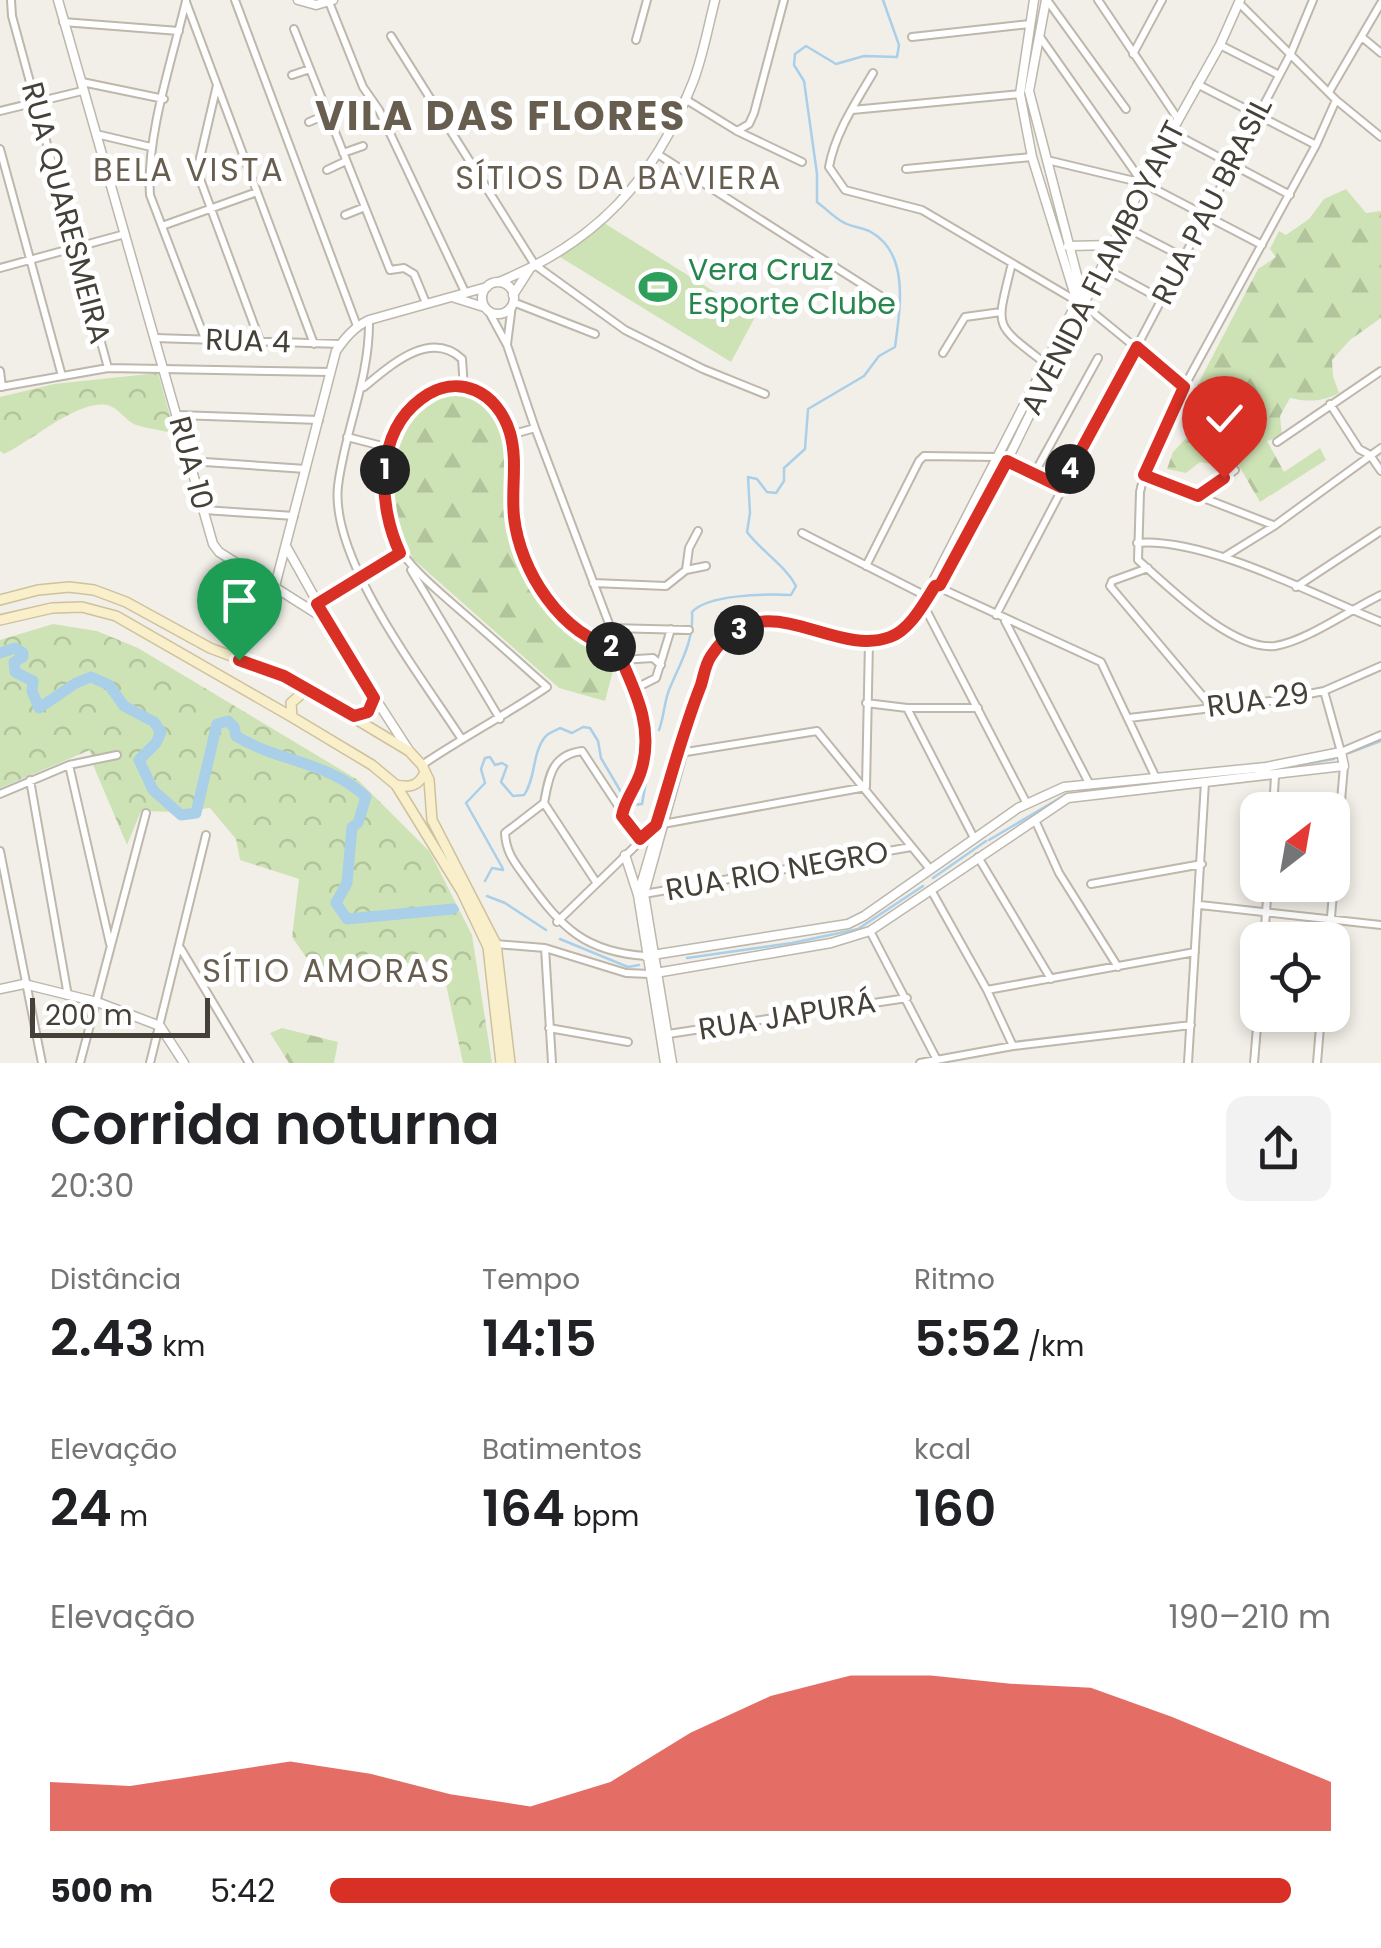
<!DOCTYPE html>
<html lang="pt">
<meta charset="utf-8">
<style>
body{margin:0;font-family:Poppins,sans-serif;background:#f2f2f2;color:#202124;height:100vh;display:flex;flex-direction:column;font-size:38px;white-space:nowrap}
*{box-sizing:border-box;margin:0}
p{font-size:32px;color:#757577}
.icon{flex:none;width:55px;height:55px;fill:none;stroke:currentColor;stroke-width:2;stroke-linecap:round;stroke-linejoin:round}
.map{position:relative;height:1063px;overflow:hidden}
.sheet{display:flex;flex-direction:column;background:#fff;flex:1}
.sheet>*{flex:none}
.needle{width:65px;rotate:31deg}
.tools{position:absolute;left:1240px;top:792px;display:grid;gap:20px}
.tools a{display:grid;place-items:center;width:110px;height:110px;border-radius:20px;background:#fff;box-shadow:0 5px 15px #0003;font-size:50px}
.scale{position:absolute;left:30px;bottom:25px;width:180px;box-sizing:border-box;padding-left:10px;border:5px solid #454038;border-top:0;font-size:28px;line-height:35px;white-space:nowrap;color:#454038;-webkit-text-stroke:8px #fff;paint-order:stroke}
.pin{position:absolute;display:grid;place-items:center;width:85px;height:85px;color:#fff;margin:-102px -42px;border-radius:50% 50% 50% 0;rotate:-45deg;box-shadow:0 0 10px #0007}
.pin .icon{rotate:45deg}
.km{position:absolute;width:50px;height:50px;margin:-25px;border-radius:50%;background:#222;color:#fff;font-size:28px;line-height:50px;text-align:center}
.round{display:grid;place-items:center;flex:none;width:105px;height:105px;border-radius:20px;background:#f2f2f2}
.overview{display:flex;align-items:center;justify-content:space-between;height:170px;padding:0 50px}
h1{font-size:55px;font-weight:600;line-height:75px}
.stats{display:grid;grid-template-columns:repeat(3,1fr);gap:15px;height:170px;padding:10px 50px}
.stats div{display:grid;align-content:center}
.stats b{font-size:50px;font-weight:600}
.stats small{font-size:28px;font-weight:400}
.stats p{font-size:28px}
.chart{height:280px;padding:20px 50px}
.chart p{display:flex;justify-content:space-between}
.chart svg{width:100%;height:180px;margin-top:10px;fill:#d93025;opacity:.7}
ul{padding:0 50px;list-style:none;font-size:32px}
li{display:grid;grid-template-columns:160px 120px 1fr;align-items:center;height:75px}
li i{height:25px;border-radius:12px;background:#d93025}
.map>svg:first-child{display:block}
.forest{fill:url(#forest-firs)}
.park{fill:url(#park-crowns)}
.pitch{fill:#cee3b5}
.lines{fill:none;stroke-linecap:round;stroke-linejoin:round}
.stream{stroke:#aacfe9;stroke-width:2.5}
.river{stroke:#aacfe9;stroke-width:11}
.minor-casing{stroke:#bdb7ac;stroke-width:10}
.tertiary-casing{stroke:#bdb7ac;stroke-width:11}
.secondary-casing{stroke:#cec29c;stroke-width:12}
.minor{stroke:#fff;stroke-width:6}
.tertiary{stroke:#fff;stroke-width:8}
.secondary{stroke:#f9efcb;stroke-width:9}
.route-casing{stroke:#fff;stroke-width:20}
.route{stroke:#d93025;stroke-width:12}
.labels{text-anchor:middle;stroke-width:10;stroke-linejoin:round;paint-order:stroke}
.street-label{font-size:30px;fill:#454038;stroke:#fff}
.leisure-label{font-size:30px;fill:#27864d;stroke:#fff;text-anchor:start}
.neighbourhood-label{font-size:32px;letter-spacing:2.5px;fill:#675e50;stroke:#fff}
.district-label{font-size:40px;font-weight:bold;letter-spacing:2.5px;fill:#675e50;stroke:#fff}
</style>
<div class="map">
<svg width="1381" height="1063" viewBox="0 0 1381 1063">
<defs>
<pattern id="forest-firs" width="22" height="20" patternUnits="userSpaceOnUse" patternTransform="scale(2.5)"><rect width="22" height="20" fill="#cee3b5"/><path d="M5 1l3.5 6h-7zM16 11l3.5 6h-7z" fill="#b2c49c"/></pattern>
<pattern id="park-crowns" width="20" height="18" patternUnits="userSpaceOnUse" patternTransform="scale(2.5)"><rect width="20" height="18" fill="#cee3b5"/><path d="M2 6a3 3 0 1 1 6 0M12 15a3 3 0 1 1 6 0" fill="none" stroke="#b2c49c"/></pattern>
</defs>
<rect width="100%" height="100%" fill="#f2efe8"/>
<!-- forest -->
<path class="forest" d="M1346 189 1366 213 1381 211V318L1350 340 1332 360 1333 376 1339 393C1323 402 1307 402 1290 398L1280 416 1282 436 1267 441 1284 472 1320 448 1326 460 1260 502 1235 459 1212 464 1200 462 1186 473 1167 469 1173 452 1190 434 1206 441 1218 427 1225 425V410L1197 386 1258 269 1276 257 1270 249 1279 231 1286 235 1309 219 1324 199Z
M471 391C533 418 497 501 517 553 535 601 572 634 617 656L605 701 559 688 413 559 397 527 391 482 394 460 411 419 424 403 434 397Z
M282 1028 338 1042 334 1063H289L270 1033Z"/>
<!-- park -->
<path class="park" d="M158 373 175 434C162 430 149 429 136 425 126 421 120 410 110 406 82 396 29 443 4 454L0 451V397L54 384Z
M53 624 97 631 138 648 358 780 430 852 472 935 492 1063H463L441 961 324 967 306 957 292 937 299 879 240 860 236 839 210 808 174 812 141 811 127 845 94 767 90 750 0 788V640Z"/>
<!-- pitch -->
<path class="pitch" d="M604 223 755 317 731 362 560 257Z"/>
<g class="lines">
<!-- stream -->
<path class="stream" d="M659 730C664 717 664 703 669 690 680 663 694 642 692 612 708 594 767 594 791 595L796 586C785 565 762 552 747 532L750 513 748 477 757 479 767 492 776 493 784 481V468L805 449 808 409 864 376 879 356 895 347C900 309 910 254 871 232 861 227 850 227 841 221 833 216 825 208 817 202V174L804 81 794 65 795 54 806 46 836 64 864 56 897 57 899 45 883 0
M1349 753 1381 741
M1256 773 1334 759
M1216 776 1243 774
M1073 794 1129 784
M633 805 642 804 651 755
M989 840 1065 795
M933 878 986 841
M485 881 492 868 503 870 502 867 466 803 485 783 481 769 485 758 490 757 495 765 502 763 507 766 501 782 513 796 524 795C536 778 532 753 545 737 549 732 555 731 560 728L572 733 583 727 590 728 598 741 601 758 621 792
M487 896 505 903 546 930
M560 939 628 967 639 965
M687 958 792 943 858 929 923 886"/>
<!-- river -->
<path class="river" d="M0 653 15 648 23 653V657L14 662 15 672 33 681 32 691 39 708 76 683 91 677 109 685 124 706 154 722 161 732 156 743 139 760 153 790 181 815 196 813 217 724 228 721 234 727 236 736C278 762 330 762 366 797L358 823 352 827 347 883 336 903 347 919 453 909"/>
<!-- minor casing -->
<g class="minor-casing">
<path id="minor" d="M11 0 12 16 108 368
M235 0 357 326
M1047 0 1126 109
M1098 0 1178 119
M186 1C172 60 146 136 150 195L205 339
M186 2 314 344
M329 2 363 87 379 110 465 292
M1239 3 1336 100 1381 137
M63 22 179 31
M294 29 390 270 404 268 414 274 426 303
M391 36 535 265 625 330 703 369 765 394
M912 37 1030 24
M1040 37 1142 182
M1363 38 1381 53
M636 40 647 0
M1220 45 1277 74
M1133 54 1162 0
M873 73C856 102 835 133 829 167L845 190 922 210 1085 306 1217 414
M292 75 310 69
M82 82 164 99
M1197 84 1316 145
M217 85 197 171 260 341
M1329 92 1381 3
M685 99 737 131 802 162
M1336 100 1316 145 1184 387 1144 475 1140 492 1138 560C1169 587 1232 651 1275 646 1307 641 1351 609 1381 595
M852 110 1020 94
M0 111 82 91
M309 122 328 114
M737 131 749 124 754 113 784 0
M1171 132 1290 195
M96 134 151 147
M0 149 62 376
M343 153 363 146
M659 155 890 302
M1047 160 1143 183 1262 245
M906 169 1032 157
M327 170 346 161
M345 215 365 207
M162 226 257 192
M1123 226 1183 257
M1012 263C996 330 992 322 1046 364
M0 268 125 234
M1104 268 1161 299
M513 302 595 334
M488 310 507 345 535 428 645 719C653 759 629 781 622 816
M369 320C370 378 345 429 338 486 330 560 421 676 461 738
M155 338 341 344
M507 344 512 305
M943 353 965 317 1001 312
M0 371 2 387
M0 387 108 368 330 372
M364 387C391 365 430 329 462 359L464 388
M1330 404 1359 449 1370 455 1381 471
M178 415 319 420
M510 435 535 428
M347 437 390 448
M1277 442 1381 371
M190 461 306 469
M1034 474 1098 358
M1144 475 1273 525
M1198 497 1235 470
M204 510 294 516
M802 533 928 597
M1137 543C1205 537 1317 596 1381 622
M1224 557 1274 526 1381 448
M866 566 919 461 924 456 997 457 1061 487
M1148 568 1112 581 1110 586 1211 706
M411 570 500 719
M686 570 706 566
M593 583 666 586 686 570 689 548 698 531
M938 587 1101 662 1156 778
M1296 587 1381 531
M317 604 401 553
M923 604 1027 804
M996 615 1291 53 1313 0
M1005 621 1090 785
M610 628 689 630
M621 660 653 658 661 665
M632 690 656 678 671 629
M1324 691 1341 752 1381 735
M866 703 907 708H978
M907 708 974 838
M1129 718 1278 700 1324 691 1381 666
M686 752 817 731 930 869
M69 765 110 944
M422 765C463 737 506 715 547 687 518 661 490 636 461 611 407 564 370 536 388 457 393 434 402 413 421 399 438 386 468 384 486 395 526 420 510 479 514 517 520 571 561 635 616 648
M30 780 68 996
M0 794 69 765 117 755
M544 803 596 882
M1273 810 1275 776
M1035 820 1059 873 1118 967
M640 839 582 751C551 755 549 777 544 803L505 833C506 854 516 864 528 881 562 928 585 952 646 956
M0 851 42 1063
M978 857 1051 979
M1091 884 1202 864
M931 890 987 990 1013 1046
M644 894 911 847
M1200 905 1381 925
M557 922 657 825 866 787 869 642
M870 931 937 1060
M1264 940 1268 885
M1329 940 1344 766
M496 944 545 948 626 973 650 974
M545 948 552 1063
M181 949 249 1063
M987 990 1195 952
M549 1028 628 1042
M668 1034 907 998
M80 1063 146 813
M150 1063 206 835
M920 1063 1013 1046 1191 1025
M1188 1063 1205 782
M1254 1063 1258 1015
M1317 1063 1321 1015"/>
</g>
<!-- tertiary casing -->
<g class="tertiary-casing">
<path id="tertiary" d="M58 0 213 544 219 552 325 619
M298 0 316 5 333 0
M1034 0 1020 94 1032 157 1077 302 933 582 935 586 940 585 1007 461 1143 183 1220 45 1240 0
M1046 0 1029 91 1085 306
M1068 246 1114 245
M499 282C597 242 654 180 693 82 703 56 708 27 715 0
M482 298a16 16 0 1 1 32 0a16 16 0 1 1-32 0Z
M513 295 529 270
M455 298 484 307
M287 548 344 650 408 749
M275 586 336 351C345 338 354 327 369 320L487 287
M355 717 367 712 374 698
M625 855 638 895 665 1063
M638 895 699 688
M646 956 848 924 864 916 1018 808 1064 787 1266 767 1341 752 1344 766 1068 798 870 931 831 943 650 974
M0 989 24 984 97 1002 160 1026 184 1063
M672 1063 644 894 709 658C778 571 850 677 902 629 915 618 926 600 935 586"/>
</g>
<!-- secondary casing -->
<g class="secondary-casing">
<path id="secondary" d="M0 600 38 590 69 587 94 590 126 602 210 648 284 676 409 751 422 765 429 780 432 820 496 944 510 1063
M0 620 52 608 82 607 116 616 292 717 372 765 396 785 462 892 488 947 501 1063
M292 717 291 703 307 689
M396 785C410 788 419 786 425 772"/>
</g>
<!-- minor -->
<use href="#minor" class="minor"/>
<!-- tertiary -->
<use href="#tertiary" class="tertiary"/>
<!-- secondary -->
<use href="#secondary" class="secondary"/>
</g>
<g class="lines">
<!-- route casing -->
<g class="route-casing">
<path id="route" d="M239 660 284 676 354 716 368 712 374 698 317 604 400 553C378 506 374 434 421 399 458 371 498 392 510 433 518 461 511 489 514 517 520 571 561 635 616 648 634 689 655 726 641 771 636 788 625 799 622 816L640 839 656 825C671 778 683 730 701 685 704 675 705 665 711 656 762 578 831 659 890 637 910 630 924 603 935 586L940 585 1007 461 1061 487 1137 347 1184 387 1144 475 1198 496 1224 478"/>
</g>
<!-- route -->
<use href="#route" class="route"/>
</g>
<!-- icons -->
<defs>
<g id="stadium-bare" transform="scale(3)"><path d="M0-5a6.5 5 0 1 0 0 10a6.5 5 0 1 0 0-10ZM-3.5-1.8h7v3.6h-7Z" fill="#2e9e5b" stroke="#fff" stroke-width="2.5" paint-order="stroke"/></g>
</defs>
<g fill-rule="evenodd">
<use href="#stadium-bare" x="658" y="287"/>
</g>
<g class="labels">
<!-- street labels -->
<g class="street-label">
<text transform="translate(1212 201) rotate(-63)" y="10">RUA PAU BRASIL</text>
<text transform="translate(66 213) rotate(75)" y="10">RUA QUARESMEIRA</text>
<text transform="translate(1103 268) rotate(-63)" y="10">AVENIDA FLAMBOYANT</text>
<text transform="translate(248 341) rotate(2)" y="10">RUA 4</text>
<text transform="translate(191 463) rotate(75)" y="10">RUA 10</text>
<text transform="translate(1258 700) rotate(-8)" y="10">RUA 29</text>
<text transform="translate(777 871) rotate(-10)" y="10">RUA RIO NEGRO</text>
<text transform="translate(787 1016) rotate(-9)" y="10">RUA JAPURÁ</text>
</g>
<!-- leisure labels -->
<g class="leisure-label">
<text x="688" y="280">Vera Cruz<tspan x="688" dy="34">Esporte Clube</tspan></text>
</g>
<!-- neighbourhood labels -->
<g class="neighbourhood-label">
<text x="189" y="181">BELA VISTA</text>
<text x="619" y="189">SÍTIOS DA BAVIERA</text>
<text x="327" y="982">SÍTIO AMORAS</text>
</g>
<!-- district labels -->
<g class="district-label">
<text x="501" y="130">VILA DAS FLORES</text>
</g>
</g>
</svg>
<div class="tools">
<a><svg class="needle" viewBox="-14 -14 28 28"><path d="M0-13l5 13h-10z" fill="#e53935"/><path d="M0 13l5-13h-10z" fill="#757577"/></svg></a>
<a><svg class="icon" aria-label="locate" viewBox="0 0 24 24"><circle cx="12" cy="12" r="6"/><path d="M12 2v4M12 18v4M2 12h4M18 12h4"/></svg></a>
</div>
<div class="scale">200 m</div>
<div class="pin" style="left:239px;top:660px;background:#1e9e55"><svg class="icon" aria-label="arrive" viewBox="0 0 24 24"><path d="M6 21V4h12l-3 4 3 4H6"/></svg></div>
<div class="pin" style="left:1224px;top:478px;background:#d93025"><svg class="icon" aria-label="check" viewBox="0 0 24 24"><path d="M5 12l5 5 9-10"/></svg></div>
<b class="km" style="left:385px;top:470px">1</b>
<b class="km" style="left:611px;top:647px">2</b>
<b class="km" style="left:739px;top:630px">3</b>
<b class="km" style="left:1070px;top:469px">4</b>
</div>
<section class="sheet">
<div class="overview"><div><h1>Corrida noturna</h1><p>20:30</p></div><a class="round"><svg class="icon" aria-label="share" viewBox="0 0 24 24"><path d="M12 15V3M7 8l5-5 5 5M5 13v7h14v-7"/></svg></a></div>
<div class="stats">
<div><p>Distância</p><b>2.43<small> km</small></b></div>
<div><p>Tempo</p><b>14:15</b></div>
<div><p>Ritmo</p><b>5:52<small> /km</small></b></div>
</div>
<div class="stats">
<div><p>Elevação</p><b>24<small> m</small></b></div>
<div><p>Batimentos</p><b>164<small> bpm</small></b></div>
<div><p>kcal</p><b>160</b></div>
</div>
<div class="chart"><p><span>Elevação</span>190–210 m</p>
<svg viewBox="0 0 160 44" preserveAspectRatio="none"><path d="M0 44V32L10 33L20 30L30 27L40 30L50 35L60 38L70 32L80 20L90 11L100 6L110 6L120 8L130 9L140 16L150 24L160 32V44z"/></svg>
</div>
<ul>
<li><b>500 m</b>5:42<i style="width:96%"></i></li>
</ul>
</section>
